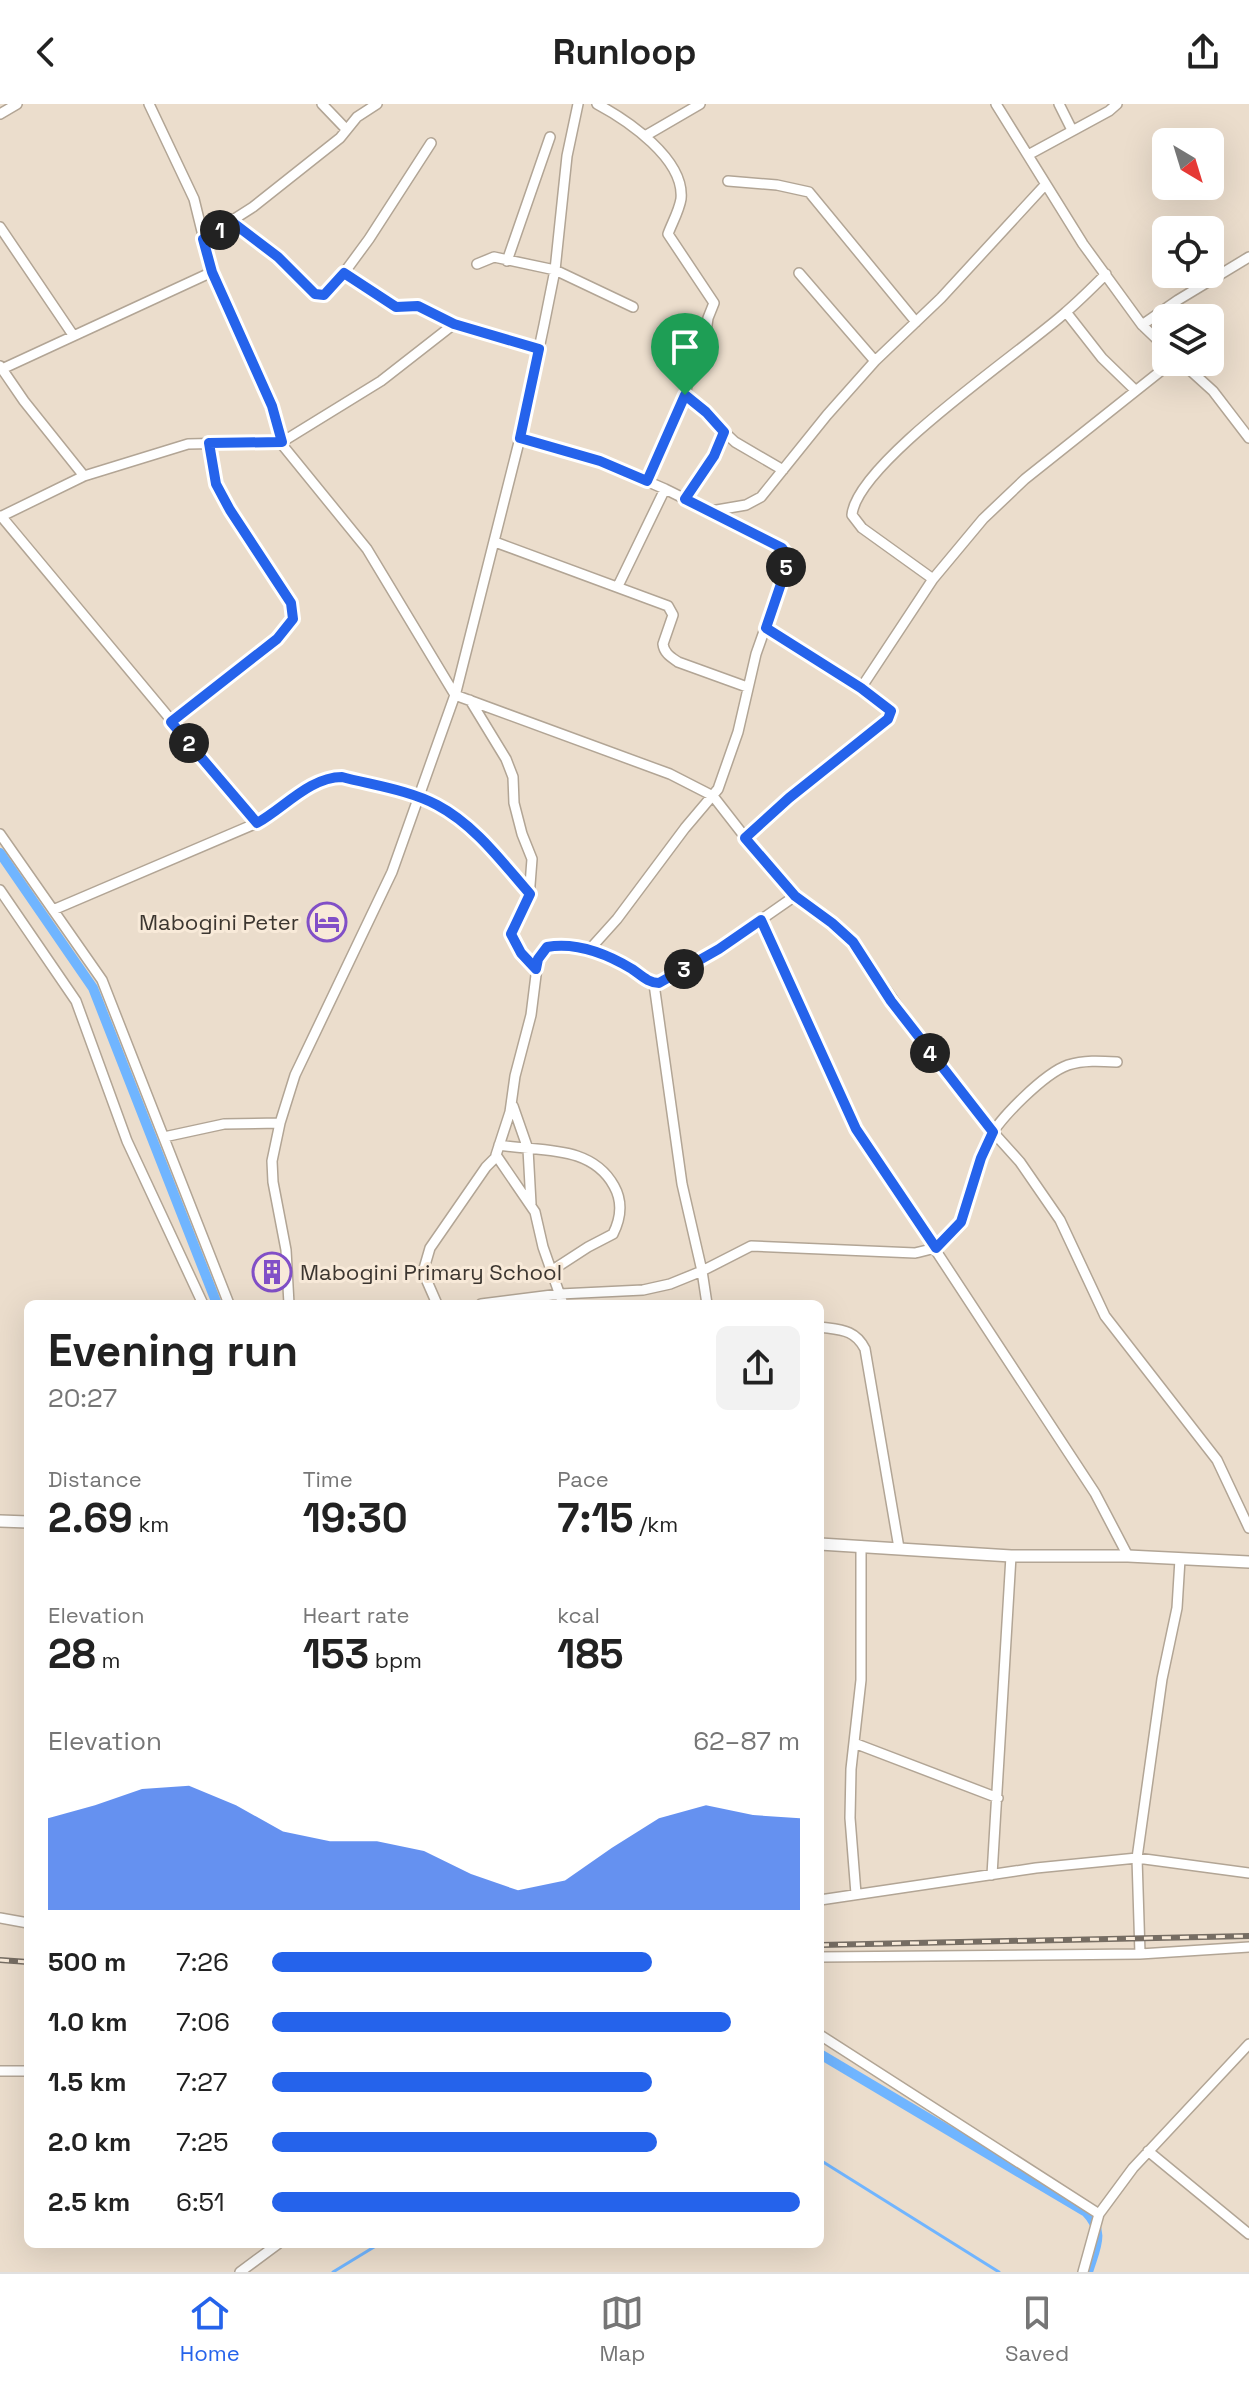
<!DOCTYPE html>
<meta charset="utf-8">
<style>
body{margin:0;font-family:"Space Grotesk",sans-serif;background:#f2f2f2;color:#222;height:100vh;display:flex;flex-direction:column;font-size:30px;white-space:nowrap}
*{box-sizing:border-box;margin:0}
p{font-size:26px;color:#767676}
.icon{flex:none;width:44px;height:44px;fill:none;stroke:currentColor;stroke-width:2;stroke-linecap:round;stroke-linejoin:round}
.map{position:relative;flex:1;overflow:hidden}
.panel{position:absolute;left:24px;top:1196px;width:800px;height:948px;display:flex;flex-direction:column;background:#fff;border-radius:12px;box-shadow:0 8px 32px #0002}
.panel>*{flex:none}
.needle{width:52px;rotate:142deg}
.tools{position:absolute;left:1152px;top:24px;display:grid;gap:16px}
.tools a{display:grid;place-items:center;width:72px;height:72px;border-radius:12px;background:#fff;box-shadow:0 8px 32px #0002;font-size:40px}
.pin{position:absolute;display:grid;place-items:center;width:68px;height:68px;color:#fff;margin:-82px -34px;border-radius:50% 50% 50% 0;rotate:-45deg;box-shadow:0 0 8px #0007}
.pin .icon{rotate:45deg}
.km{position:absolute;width:40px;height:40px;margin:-20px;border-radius:50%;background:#222;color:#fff;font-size:22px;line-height:40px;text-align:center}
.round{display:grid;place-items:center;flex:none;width:84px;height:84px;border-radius:12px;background:#f2f2f2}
.summary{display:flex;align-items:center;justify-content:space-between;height:136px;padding:0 24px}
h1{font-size:44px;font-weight:700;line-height:60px}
.stats{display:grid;grid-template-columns:repeat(3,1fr);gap:12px;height:136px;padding:8px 24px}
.stats div{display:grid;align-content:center}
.stats b{font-size:40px;font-weight:700}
.stats small{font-size:22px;font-weight:400}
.stats p{font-size:22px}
.chart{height:224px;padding:16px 24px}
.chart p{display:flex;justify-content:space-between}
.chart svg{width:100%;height:144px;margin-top:8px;fill:#2563eb;opacity:.7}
ul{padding:0 24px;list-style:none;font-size:26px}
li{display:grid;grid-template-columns:128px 96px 1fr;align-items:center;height:60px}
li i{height:20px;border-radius:10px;background:#2563eb}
header{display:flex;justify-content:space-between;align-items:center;height:104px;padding:0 24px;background:#fff;font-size:36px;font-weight:700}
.tabs{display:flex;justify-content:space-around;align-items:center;height:112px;border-top:2px solid #e0e0e0;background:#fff;font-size:22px;color:#767676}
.tabs a{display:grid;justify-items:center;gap:4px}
.tabs .on{color:#2563eb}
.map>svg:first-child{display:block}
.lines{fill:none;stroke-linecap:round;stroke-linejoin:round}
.stream{stroke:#70b5ff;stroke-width:3}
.canal{stroke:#70b5ff;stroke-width:10}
.minor-casing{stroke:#b2a595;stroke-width:12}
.tertiary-casing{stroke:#b2a595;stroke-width:14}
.minor{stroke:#fff;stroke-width:9}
.tertiary{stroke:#fff;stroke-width:11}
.rail-casing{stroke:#766d63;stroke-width:6}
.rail{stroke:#f8ead9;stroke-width:3;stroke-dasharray:9;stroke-linecap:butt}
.route-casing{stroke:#fff;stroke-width:16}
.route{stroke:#2563eb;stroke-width:10}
.labels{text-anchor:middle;stroke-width:6;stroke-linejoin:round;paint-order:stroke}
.poi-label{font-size:22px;fill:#3c3630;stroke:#f8ead9;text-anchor:end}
</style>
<header><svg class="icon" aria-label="back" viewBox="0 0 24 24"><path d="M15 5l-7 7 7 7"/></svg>Runloop<svg class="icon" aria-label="share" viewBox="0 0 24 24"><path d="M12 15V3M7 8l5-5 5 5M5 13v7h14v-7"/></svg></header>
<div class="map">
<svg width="1249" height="2168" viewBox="0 0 1249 2168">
<rect width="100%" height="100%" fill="#ebddcc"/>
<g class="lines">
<!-- stream -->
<path class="stream" d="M820 2056 999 2168
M333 2168 379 2140"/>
<!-- canal -->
<path class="canal" d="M0 749 93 884 217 1200
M820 1950 1086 2108C1106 2128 1095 2144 1088 2168"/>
<!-- minor casing -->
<g class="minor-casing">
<path id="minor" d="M149 0 194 95 212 168 262 277 284 343 367 445 455 591 670 670 713 692 773 769 795 792 832 819 853 838 923 939 993 1028 1020 1058 1060 1116 1105 1212 1217 1356 1249 1424
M322 0 346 25
M597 0C627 16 685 55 681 95 679 107 672 119 668 130L714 199 708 214 703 249 689 274 685 291 735 338 783 366
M996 0 1083 140 1142 221 1166 244
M1059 0 1072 26
M0 10 17 0
M645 32 700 0
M1028 51 1109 7 1117 0
M728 77 777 81 809 88 916 218
M232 118 278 153 315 190 324 191 344 169 369 135 431 39
M0 123 73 231
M203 135 253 103 340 34 357 13 377 0
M507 157 550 33
M477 160 494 153 555 166 633 203
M344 169 396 203 418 202 454 220 539 245
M799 169 875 257
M1066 208 1102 254 1135 286
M1142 221 1178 196 1249 153
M1181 258 1213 287 1249 334
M0 262 24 297 84 372
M2 265 212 168
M520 334 600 357 665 385 772 438 787 451 786 465 756 550 738 628 718 685 685 724 617 815 590 845
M647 377 685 291
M685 395 714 352 724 328
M711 407 746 401 761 393 827 311 875 257 941 194 1045 81
M1 412 257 719
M0 413 84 372 188 340 282 338 381 277 454 220
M495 438 668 502 673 511 663 540C664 549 671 553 678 558L747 583
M933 475 862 424 852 411C856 359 1023 247 1066 208 1080 196 1093 183 1106 170
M618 482 665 385
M861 584 933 475 983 415 1025 375 1172 258
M470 596 506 655 513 673 514 699 522 730 532 755 529 794 511 830 521 849 536 865
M171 618 277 535 293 515 291 499 230 406 216 380 209 339
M0 730 102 876 229 1200
M745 734 789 694 888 615 892 609C880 590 791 540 766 524
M0 786 76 897 127 1037 203 1200
M53 806 257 719 318 677 342 673C372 681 409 686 437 701 474 721 503 758 530 790
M761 816 856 1025 1095 1389 1128 1452
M654 880 682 1080 702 1167 707 1200
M513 1002 528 1045 531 1100
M164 1033 224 1020 280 1019
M499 1041C540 1048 591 1040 614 1082 623 1098 621 1114 613 1130L588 1143 551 1167
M289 1200 286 1146 273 1078 272 1057 280 1019 295 971 392 768 456 588 520 334 544 221 555 166 567 52 578 0
M437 1200 423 1168 430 1144 486 1063 496 1053
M481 1200 560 1190 643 1186 670 1180 702 1167 751 1142 915 1149C922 1147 932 1146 938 1142 971 1120 973 1071 988 1037 998 1015 1045 969 1068 961 1084 956 1100 957 1117 958
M563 1200 543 1143 535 1108 496 1051 510 1008 515 972 531 911 538 855 544 845 549 842C577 841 601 848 625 861 637 867 646 879 659 879L719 845 795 792
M820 1223C840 1226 855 1225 865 1245L899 1444
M854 1639 998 1694
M992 1771 1011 1452
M856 1790 850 1714 851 1665 861 1576V1442
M820 1796 1036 1764 1137 1754 1249 1769
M0 1814 28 1819
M1140 1850 1137 1754 1162 1575 1177 1504 1180 1455
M820 1853 1140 1850 1249 1843
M820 1931 1099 2110
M0 1967H28
M1148 2047 1249 2130
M240 2168 278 2140
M1083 2168 1099 2110 1133 2064 1249 1940"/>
</g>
<!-- tertiary casing -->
<g class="tertiary-casing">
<path id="tertiary" d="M0 1417 28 1418
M820 1440 1011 1452H1128L1249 1458"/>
</g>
<!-- minor -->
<use href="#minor" class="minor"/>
<!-- tertiary -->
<use href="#tertiary" class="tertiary"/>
<!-- rail casing -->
<g class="rail-casing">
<path id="rail" d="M820 1841 1249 1832
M0 1856 28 1858"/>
</g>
<!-- rail -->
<use href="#rail" class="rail"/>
</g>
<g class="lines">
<!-- route casing -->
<g class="route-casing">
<path id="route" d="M232 118 278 153 315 190 324 191 344 169 396 203 418 202 454 220 539 245 520 334 600 357 647 377 685 291 706 308 724 328 714 352 685 395 782 444 787 451 786 465 766 524 861 584 891 607 888 615 789 694 745 734 795 792 832 819 853 838 891 897 993 1028 981 1054 961 1118 936 1144 856 1025 761 816 719 845 659 879C648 879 641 871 632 865 607 850 576 838 547 843L538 855 536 865 521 849 511 830 530 790C502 758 475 721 437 701 409 686 372 681 342 673 310 673 284 704 257 719L171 618 277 535 293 515 291 499 230 406 216 380 209 339 282 338 272 302 212 168 203 135Z"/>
</g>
<!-- route -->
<use href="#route" class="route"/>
</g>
<!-- icons -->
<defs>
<g id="hotel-ring" transform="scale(2)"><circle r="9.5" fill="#f8ead9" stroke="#814fc7" stroke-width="1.5"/><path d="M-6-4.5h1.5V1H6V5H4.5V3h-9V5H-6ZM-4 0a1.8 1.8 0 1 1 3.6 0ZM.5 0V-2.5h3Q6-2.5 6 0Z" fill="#814fc7"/></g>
<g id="building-ring" transform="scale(2)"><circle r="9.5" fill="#f8ead9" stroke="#814fc7" stroke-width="1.5"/><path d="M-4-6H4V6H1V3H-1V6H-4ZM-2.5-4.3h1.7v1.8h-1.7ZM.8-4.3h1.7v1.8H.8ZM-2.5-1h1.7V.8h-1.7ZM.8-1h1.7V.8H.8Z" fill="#814fc7"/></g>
</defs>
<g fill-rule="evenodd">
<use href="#hotel-ring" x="327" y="818"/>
<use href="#building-ring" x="272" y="1168"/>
</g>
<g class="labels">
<!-- poi labels -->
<g class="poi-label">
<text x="299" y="826">Mabogini Peter</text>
<text x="300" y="1176" text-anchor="start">Mabogini Primary School</text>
</g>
</g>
</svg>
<div class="tools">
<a><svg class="needle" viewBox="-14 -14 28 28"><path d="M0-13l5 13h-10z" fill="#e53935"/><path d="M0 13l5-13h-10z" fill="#767676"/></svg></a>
<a><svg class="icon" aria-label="locate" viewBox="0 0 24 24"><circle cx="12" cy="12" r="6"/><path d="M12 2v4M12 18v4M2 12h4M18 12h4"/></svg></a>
<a><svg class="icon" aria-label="layers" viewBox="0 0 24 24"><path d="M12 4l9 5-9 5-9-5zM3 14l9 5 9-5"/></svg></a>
</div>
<div class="pin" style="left:685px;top:291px;background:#1e9e55"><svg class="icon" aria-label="arrive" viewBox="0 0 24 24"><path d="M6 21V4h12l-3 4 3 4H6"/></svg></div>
<b class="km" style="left:220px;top:126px">1</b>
<b class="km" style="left:189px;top:639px">2</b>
<b class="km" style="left:684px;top:865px">3</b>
<b class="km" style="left:930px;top:949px">4</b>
<b class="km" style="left:786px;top:463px">5</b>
<section class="panel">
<div class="summary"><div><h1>Evening run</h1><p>20:27</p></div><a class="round"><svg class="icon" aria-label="share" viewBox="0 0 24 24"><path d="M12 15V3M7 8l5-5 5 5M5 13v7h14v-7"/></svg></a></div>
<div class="stats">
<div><p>Distance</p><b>2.69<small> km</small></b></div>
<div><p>Time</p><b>19:30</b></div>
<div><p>Pace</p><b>7:15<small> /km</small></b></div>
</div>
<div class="stats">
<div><p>Elevation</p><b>28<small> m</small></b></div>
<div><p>Heart rate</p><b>153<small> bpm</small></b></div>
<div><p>kcal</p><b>185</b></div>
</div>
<div class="chart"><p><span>Elevation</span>62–87 m</p>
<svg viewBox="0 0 160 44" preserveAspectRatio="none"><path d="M0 44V16L10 12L20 7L30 6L40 12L50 20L60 23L70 23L80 26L90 33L100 38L110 35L120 25L130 16L140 12L150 15L160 16V44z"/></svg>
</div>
<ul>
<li><b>500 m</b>7:26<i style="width:72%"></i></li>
<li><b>1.0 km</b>7:06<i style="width:87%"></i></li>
<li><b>1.5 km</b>7:27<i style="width:72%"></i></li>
<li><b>2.0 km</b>7:25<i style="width:73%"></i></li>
<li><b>2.5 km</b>6:51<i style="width:100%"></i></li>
</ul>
</section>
</div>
<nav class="tabs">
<a class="on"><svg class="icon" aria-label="home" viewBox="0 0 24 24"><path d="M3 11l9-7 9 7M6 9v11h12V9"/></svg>Home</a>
<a><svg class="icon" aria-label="map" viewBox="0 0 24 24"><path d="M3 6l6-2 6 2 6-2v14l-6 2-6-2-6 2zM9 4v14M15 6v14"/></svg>Map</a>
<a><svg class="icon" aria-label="saved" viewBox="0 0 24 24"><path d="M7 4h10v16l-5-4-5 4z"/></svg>Saved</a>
</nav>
